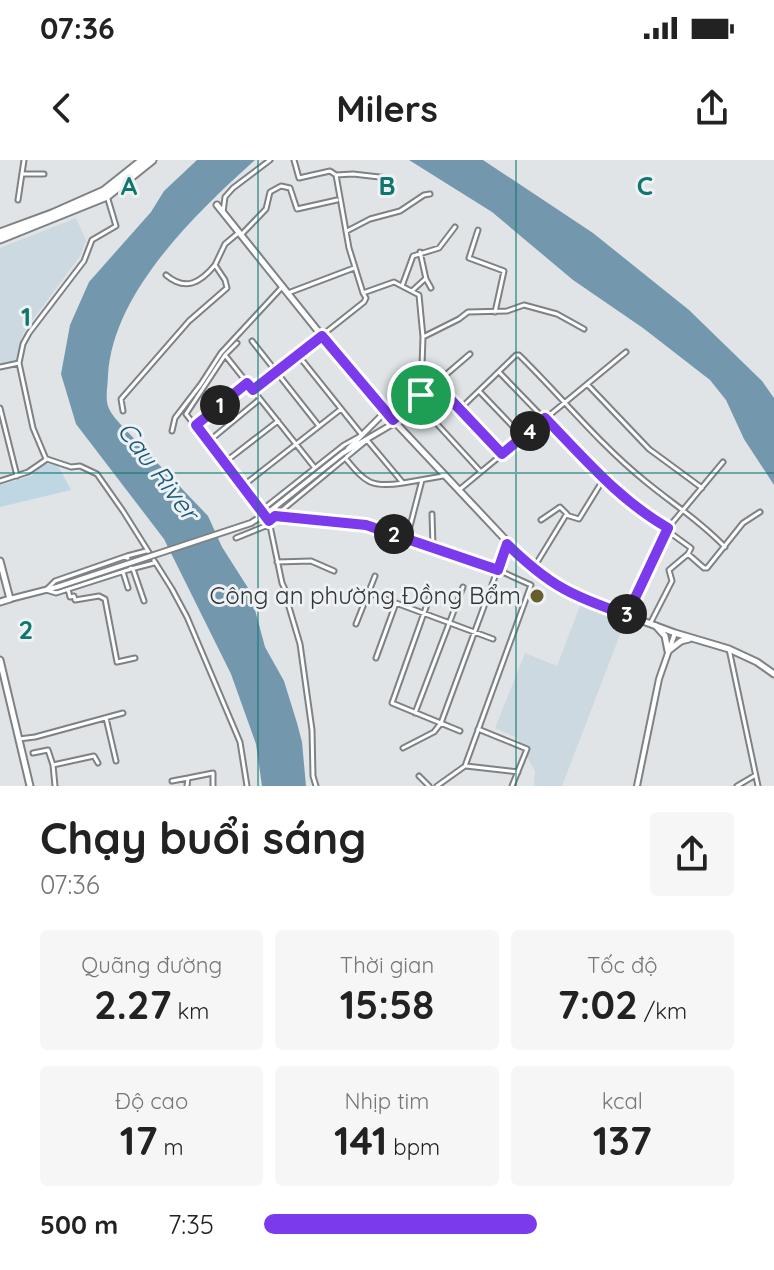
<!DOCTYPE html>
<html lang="vi">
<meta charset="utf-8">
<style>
body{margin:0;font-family:Quicksand,sans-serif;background:#f6f6f6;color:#222;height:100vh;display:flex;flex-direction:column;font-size:30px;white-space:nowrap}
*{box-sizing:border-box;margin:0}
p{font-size:26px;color:#767676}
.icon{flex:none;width:44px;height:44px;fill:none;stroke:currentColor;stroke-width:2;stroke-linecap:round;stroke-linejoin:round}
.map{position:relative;height:626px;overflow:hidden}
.drawer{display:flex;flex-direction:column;background:#fff;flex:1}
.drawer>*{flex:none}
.pin{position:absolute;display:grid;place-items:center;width:68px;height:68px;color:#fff;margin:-34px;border:4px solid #fff;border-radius:50%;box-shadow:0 2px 8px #0007}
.km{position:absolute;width:40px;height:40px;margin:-20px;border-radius:50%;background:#222;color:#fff;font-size:22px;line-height:40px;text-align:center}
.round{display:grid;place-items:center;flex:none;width:84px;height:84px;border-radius:8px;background:#f6f6f6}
.overview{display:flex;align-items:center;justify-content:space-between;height:136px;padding:0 40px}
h1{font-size:44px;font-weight:800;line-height:60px}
.metrics{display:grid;grid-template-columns:repeat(3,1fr);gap:12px;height:136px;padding:8px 40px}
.metrics div{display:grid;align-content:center;border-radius:8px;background:#f6f6f6;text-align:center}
.metrics b{font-size:40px;font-weight:800}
.metrics small{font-size:22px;font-weight:400}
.metrics p{font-size:22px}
ul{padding:0 40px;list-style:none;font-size:26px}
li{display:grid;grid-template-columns:128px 96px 1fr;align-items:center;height:60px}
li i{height:20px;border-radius:10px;background:#7c3aed}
.status{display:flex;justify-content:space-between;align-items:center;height:56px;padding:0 40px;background:#fff;direction:ltr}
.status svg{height:22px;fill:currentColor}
header{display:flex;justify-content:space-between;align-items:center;height:104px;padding:0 40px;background:#fff;font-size:36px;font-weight:800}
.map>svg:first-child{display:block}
.built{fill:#cdd9e0}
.green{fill:#bfd6e3}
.water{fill:#7398ad}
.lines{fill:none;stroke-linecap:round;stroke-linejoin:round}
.minor-casing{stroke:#7e8284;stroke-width:7}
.tertiary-casing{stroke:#7e8284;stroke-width:8}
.secondary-casing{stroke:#7e8284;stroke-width:9}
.trunk-casing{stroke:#7e8284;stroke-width:11}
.minor{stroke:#fff;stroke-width:3}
.tertiary{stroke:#fff;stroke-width:4}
.secondary{stroke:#fff;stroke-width:5}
.trunk{stroke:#fff;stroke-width:7}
.tertiary-bridge-casing{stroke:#7e8284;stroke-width:8;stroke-linecap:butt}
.tertiary-bridge{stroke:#fff;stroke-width:4}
.route-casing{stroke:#fff;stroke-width:16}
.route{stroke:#7c3aed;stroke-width:10}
.grid{fill:none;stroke:#0f766e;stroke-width:2;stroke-opacity:0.55}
.poi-dot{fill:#665f2c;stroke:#edf1f4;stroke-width:3}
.labels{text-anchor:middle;stroke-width:6;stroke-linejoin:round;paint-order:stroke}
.poi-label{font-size:24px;fill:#343536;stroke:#edf1f4;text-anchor:end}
.water-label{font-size:26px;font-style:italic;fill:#165978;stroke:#edf1f4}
.grid-label{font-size:26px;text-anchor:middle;font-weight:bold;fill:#0f766e;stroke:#edf1f4;stroke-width:6;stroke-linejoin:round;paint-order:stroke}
</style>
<div class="status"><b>07:36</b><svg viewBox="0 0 49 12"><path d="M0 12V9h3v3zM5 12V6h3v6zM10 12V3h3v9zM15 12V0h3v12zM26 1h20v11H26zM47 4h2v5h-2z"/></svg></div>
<header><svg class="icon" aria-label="back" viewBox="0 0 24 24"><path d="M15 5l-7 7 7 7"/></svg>Milers<svg class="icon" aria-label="share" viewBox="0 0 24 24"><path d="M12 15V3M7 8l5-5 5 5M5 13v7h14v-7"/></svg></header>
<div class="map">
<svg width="774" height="626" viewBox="0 0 774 626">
<rect width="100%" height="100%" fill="#e0e4e7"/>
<!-- built -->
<path class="built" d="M76 58 86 80 80 96 23 173 15 202 0 205V88Z
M581 443 626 459 562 626H534L535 611 517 578 495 568 525 493 557 506Z"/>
<!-- green -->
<path class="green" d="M44 303 58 306 71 330 0 347V325L31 316Z"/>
<!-- water -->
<path class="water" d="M197 0H255C196 53 113 132 108 215 108 225 105 237 108 246 110 253 117 260 122 266L208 356 222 387 250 431 265 487 284 521 297 563 302 582 306 626H262L256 584 231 514 164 379 76 264 61 214 70 165 89 122 151 52 164 31Z
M409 0H483L593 73 689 150 762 221 774 238V325L744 279 726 240 710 220 643 168 573 120 492 52Z"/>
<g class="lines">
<!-- minor casing -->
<g class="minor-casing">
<path id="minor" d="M294 0 299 18 330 11 336 15 349 88 363 133
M23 14H44
M336 15 353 14 388 18
M18 40 24 0
M223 52 225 37 233 28 270 0
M478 70 469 98 504 111 495 152
M347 71 370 59 400 51 424 35 430 34
M242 74 266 49 270 32 281 26 290 28 297 49 337 40
M420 92 426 119 431 128
M166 115C186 132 201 122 215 105
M402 126 413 96 439 88 455 67
M413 130 425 119
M288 133 354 108
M425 176 459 159 468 152 507 151 524 145 557 154 584 169
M252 181 319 266
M237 183 225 195 186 254 269 361 282 423 288 436 289 447 300 484 312 570 313 616 316 626
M225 195 315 308
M19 203 33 268 46 299
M0 207 19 203 23 184 29 173 84 101 92 80 116 66 107 36
M499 212 617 334 691 388 688 394 669 410 672 421 651 462
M436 224 502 294
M587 224 649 289 702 328
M253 230 364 142 366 138 363 133 394 122 419 135 423 177 421 235
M479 231 523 277
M416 241 481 312
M0 248 17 316
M460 249 516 195H519C561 236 599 284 645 321 674 345 698 359 725 387
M123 251 121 239 189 161 227 128 225 120 215 105 225 84 237 74
M393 260 470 194
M196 265 247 223
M172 271 175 258 201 224 221 193 283 126
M209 281 260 239
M346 299C366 323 371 328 403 323
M225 302 278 261
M0 321 28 312 47 299 71 307 80 306 97 314 123 351 172 429 187 457 240 582 247 626
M244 325 341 249
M459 330 626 192
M262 350 344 285 362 275 298 195
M432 354 433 386
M275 356 366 365 498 410 531 425 465 606 437 626
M541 360 560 347 567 354
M269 361 367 280 403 323 443 316
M236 378 268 365
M407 378 422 320
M688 394 704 408H707L743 363 760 352
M127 396 131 409 56 433 46 430 55 421Z
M127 396 146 391
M277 402 311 401 334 411
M131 409 154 403
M133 409 144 441
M533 409 566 355 579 359 603 320
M123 412 128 428
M68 429 70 437 74 436 75 440 99 436 105 439 117 502 135 498
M369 433 493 479
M430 436 392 543 460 571
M627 455 668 368 723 302
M356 464 375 416
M729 489 758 626
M376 498 396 443
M415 553 463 427
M106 558 116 601
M478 569 527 589 512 626
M19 579 35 577 123 553
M403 588 434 572 441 563 507 384
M33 593 48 590 53 605
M466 606 518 612
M419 616 429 626
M188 618 213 613V626
M172 621 188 618 187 626
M55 626 53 605 94 596 98 603
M737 626 754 616"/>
</g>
<!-- tertiary casing -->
<g class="tertiary-casing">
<path id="tertiary" d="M348 289 386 251
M343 293 396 262
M10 439 57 427
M637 626 659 519 675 473"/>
</g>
<!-- secondary casing -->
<g class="secondary-casing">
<path id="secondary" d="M217 45 322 176 393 260 533 409 570 434 675 473 729 489 757 502 774 514
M0 401 10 439 0 442
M656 466 665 476 668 491 681 481 689 479
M0 500 30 626"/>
</g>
<!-- trunk casing -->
<g class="trunk-casing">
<path id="trunk" d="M0 73 52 54 104 31 143 0
M0 79 107 36 152 0"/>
</g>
<!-- minor -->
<use href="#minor" class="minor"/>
<!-- tertiary -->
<use href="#tertiary" class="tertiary"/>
<!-- secondary -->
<use href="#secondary" class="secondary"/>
<!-- trunk -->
<use href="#trunk" class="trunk"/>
<!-- tertiary-bridge casing -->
<g class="tertiary-bridge-casing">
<path id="tertiary-bridge" d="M57 427 251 363 270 351 343 293"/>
</g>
<!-- tertiary-bridge -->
<use href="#tertiary-bridge" class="tertiary-bridge"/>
</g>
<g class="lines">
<!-- route casing -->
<g class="route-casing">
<path id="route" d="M322 176 393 260 435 223 502 294 545 258C584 298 619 340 668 368L627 455C572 436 550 426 507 384L498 410 366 365 275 356 269 361 196 265 247 223 253 230Z"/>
</g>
<!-- route -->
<use href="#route" class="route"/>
</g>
<!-- grid -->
<path class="grid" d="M258 0V626M516 0V626M0 313H774"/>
<!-- markers -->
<circle class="poi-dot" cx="537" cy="436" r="8"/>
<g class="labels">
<!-- poi labels -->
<g class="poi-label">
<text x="521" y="444">Công an phường Đồng Bẩm</text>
</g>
<!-- water labels -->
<g class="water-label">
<text transform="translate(158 311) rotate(53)" y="9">Cau River</text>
</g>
</g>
<g class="grid-label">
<text x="129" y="35">A</text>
<text x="387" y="35">B</text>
<text x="645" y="35">C</text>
<text x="26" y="166">1</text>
<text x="26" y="479">2</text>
</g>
</svg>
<div class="pin" style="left:421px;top:235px;background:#1e9e55"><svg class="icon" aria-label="arrive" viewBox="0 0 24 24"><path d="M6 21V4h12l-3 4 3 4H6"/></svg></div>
<b class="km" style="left:220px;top:245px">1</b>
<b class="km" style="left:394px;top:374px">2</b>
<b class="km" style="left:627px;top:454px">3</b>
<b class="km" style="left:530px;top:271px">4</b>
</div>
<section class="drawer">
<div class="overview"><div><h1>Chạy buổi sáng</h1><p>07:36</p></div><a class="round"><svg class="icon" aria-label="share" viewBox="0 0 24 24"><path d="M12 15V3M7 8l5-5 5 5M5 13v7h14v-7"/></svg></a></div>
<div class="metrics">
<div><p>Quãng đường</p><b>2.27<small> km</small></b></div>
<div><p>Thời gian</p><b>15:58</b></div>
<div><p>Tốc độ</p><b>7:02<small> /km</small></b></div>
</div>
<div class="metrics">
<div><p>Độ cao</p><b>17<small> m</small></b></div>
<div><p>Nhịp tim</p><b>141<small> bpm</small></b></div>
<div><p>kcal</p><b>137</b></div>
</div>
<ul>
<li><b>500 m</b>7:35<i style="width:58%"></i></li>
</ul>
</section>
